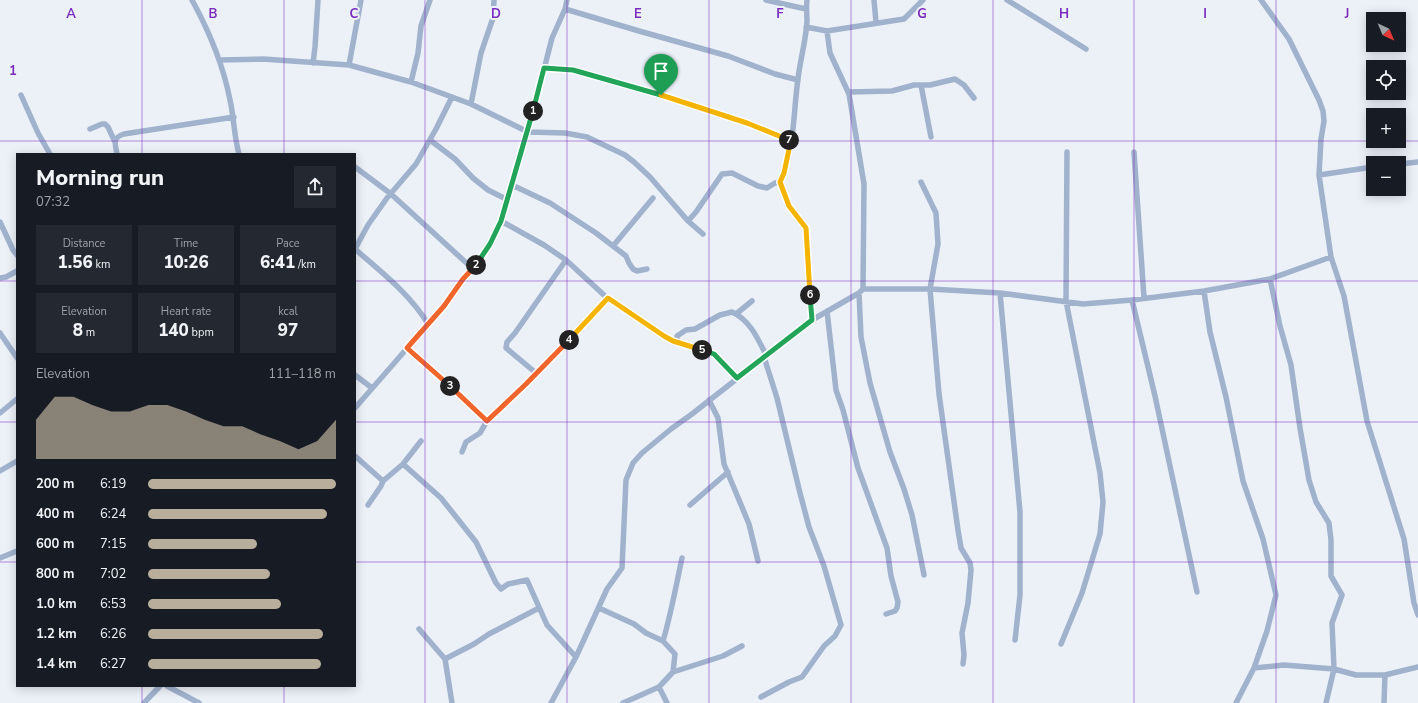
<!DOCTYPE html>
<meta charset="utf-8">
<style>
body{margin:0;font-family:"Nunito Sans",sans-serif;background:#242831;color:#f1f3f6;height:100vh;display:flex;flex-direction:column;font-size:15px;white-space:nowrap}
*{box-sizing:border-box;margin:0}
p{font-size:13px;color:#9ea1a6}
.icon{flex:none;width:22px;height:22px;fill:none;stroke:currentColor;stroke-width:2;stroke-linecap:round;stroke-linejoin:round}
.map{position:relative;flex:1;overflow:hidden}
.details{position:absolute;left:16px;top:153px;width:340px;height:534px;display:flex;flex-direction:column;background:#171b24;border-radius:0px;box-shadow:0 2px 10px #0003}
.details>*{flex:none}
.needle{width:26px;rotate:136deg}
.fabs{position:absolute;left:1366px;top:12px;display:grid;gap:8px}
.fabs a{display:grid;place-items:center;width:40px;height:40px;border-radius:0px;background:#171b24;box-shadow:0 2px 10px #0003;font-size:20px}
.pin{position:absolute;display:grid;place-items:center;width:34px;height:34px;color:#fff;margin:-41px -17px;border-radius:50% 50% 50% 0;rotate:-45deg;box-shadow:0 0 4px #0007}
.pin .icon{rotate:45deg}
.km{position:absolute;width:20px;height:20px;margin:-10px;border-radius:50%;background:#222;color:#fff;font-size:11px;line-height:20px;text-align:center}
.round{display:grid;place-items:center;flex:none;width:42px;height:42px;border-radius:0px;background:#242831}
.headline{display:flex;align-items:center;justify-content:space-between;height:68px;padding:0 20px}
h1{font-size:22px;font-weight:800;line-height:30px}
.metrics{display:grid;grid-template-columns:repeat(3,1fr);gap:6px;height:68px;padding:4px 20px}
.metrics div{display:grid;align-content:center;border-radius:0px;background:#242831;text-align:center}
.metrics b{font-size:17px;font-weight:800}
.metrics small{font-size:11px;font-weight:400}
.metrics p{font-size:11px}
.chart{height:112px;padding:8px 20px}
.chart p{display:flex;justify-content:space-between}
.chart svg{width:100%;height:72px;margin-top:4px;fill:#b8ae9b;opacity:.7}
ul{padding:0 20px;list-style:none;font-size:13px}
li{display:grid;grid-template-columns:64px 48px 1fr;align-items:center;height:30px}
li i{height:10px;border-radius:5px;background:#b8ae9b}
.map>svg:first-child{display:block}
.lines{fill:none;stroke-linecap:round;stroke-linejoin:round}
.minor{stroke:#a1b2cd;stroke-width:5.5}
.split-1-casing{stroke:#fff;stroke-width:8}
.split-2-casing{stroke:#fff;stroke-width:8}
.split-3-casing{stroke:#fff;stroke-width:8}
.split-4-casing{stroke:#fff;stroke-width:8}
.split-5-casing{stroke:#fff;stroke-width:8}
.split-6-casing{stroke:#fff;stroke-width:8}
.split-7-casing{stroke:#fff;stroke-width:8}
.split-8-casing{stroke:#fff;stroke-width:8}
.split-1{stroke:#22a559;stroke-width:5}
.split-2{stroke:#22a559;stroke-width:5}
.split-3{stroke:#f0652b;stroke-width:5}
.split-4{stroke:#f0652b;stroke-width:5}
.split-5{stroke:#f5b400;stroke-width:5}
.split-6{stroke:#22a559;stroke-width:5}
.split-7{stroke:#f5b400;stroke-width:5}
.split-8{stroke:#f5b400;stroke-width:5}
.grid{fill:none;stroke:#7b2cbf;stroke-width:1;stroke-opacity:0.55}
.grid-label{font-size:13px;text-anchor:middle;font-weight:bold;fill:#7b2cbf;stroke:#ecf1f8;stroke-width:4;stroke-linejoin:round;paint-order:stroke}
</style>
<div class="map">
<svg width="1418" height="703" viewBox="0 0 1418 703">
<rect width="100%" height="100%" fill="#ecf1f8"/>
<g class="lines">
<!-- minor -->
<path class="minor" d="M192 0C209 31 223 64 230 100 234 117 234 137 239 154
M766 0 806 9
M874 0 876 22
M1007 0 1086 49
M1261 0 1289 39 1319 100 1323 111 1324 121 1321 139 1319 175 1331 257 1344 296 1367 421 1404 539 1414 603 1418 615
M565 9 639 31 728 56 775 74 798 80
M806 27 827 31 904 19 923 0
M827 31 830 53 849 94 864 184 863 289
M219 60 263 59 349 65 411 82 471 104 528 132 565 133 587 137 625 155 634 162 650 177 688 221 703 234
M313 63 315 47 318 0
M349 65 361 0
M544 67 573 70 661 95 747 123 791 141
M411 82 418 53 421 26 430 0
M921 85 931 137
M849 92 892 91 914 85H930L955 79 964 85 974 98
M21 95 38 133 50 154
M471 104 481 53 493 18 494 0
M90 129 102 124H105L108 127 115 142
M430 140 455 159 473 178 488 190 508 200
M1134 152 1144 298
M117 154C115 143 112 138 124 134L234 117
M1399 164 1418 162
M355 167 391 194 473 269
M1319 175 1373 167
M780 182 789 206 806 228 812 320
M921 182 936 213 938 244 930 289 939 394 958 530 961 548 970 563 971 570 968 603 962 633 964 655 963 664
M512 185 550 203 596 233 626 256 629 263 633 269 637 271 647 269
M501 221 544 245 566 260 605 296 663 336 677 342V336L686 330 695 329 720 315 732 312C750 320 758 339 766 355
M688 221 696 212 722 174 732 173 758 186 767 188 775 183 780 182C795 151 793 113 798 79 800 60 806 41 807 21 807 14 806 8 807 0
M0 222 13 250 17 255
M613 246 653 198
M566 260 515 333 507 342 506 348 536 373 557 352 608 298
M0 278 6 277 17 271
M1270 279 1280 326 1291 365 1300 428 1309 480 1316 502 1329 523 1331 540V576L1342 595 1332 623 1334 669 1326 703
M1204 291 1210 332 1226 397 1243 481 1263 539 1276 595 1267 631 1254 668 1236 703
M859 293 861 337 870 383 890 452 904 489 912 515 924 575
M1000 293 1020 512V595L1015 640
M1132 300 1155 396 1197 592
M827 311 836 390 843 410 858 468 887 548 891 576 898 602 897 608 895 611 886 614
M736 314 752 301
M428 324C410 294 381 272 355 249L368 225 387 198 416 164 436 129 452 97
M0 333 17 358
M677 342 714 354 737 378
M407 348 487 421
M355 375 372 388
M709 400 718 418 724 464 749 524 758 561
M355 408 444 306 463 279 481 258 490 244 501 221 508 200 528 132 552 38 565 9 567 0
M0 413 17 399
M462 452 466 442 480 433 487 421 526 384 536 373
M355 456 383 481
M403 464 441 498 476 542 496 583 501 589 508 584 527 580 547 625 576 657
M0 471 17 461
M368 505 381 486 383 481 403 464 421 441
M690 505 728 472
M0 558 17 551
M599 608 634 624 646 633 663 641 675 654 673 672
M419 629 445 659 452 703
M663 641C671 614 676 586 682 558
M1061 644 1082 593 1100 534 1103 502 1100 473 1066 301 1067 152
M445 659 474 644 489 634 539 608
M1254 668 1284 665 1334 669 1356 675H1385L1418 667
M167 686 199 703
M659 687 667 703
M761 697 789 682 802 677 824 646 835 636 841 625 824 566 809 527 800 493 777 398 764 357
M144 703 160 686
M551 703 576 657 607 589 622 568 626 480 633 463 642 453 671 429 692 414 812 320 859 293 863 289H930L1000 293 1083 304 1132 300 1204 291 1270 279 1331 257
M623 703 659 687 673 672 723 656 742 646
M1384 703 1385 675"/>
</g>
<g class="lines">
<!-- split-1 casing -->
<g class="split-1-casing">
<path id="split-1" d="M533 111 544 68 573 70 661 95"/>
</g>
<!-- split-2 casing -->
<g class="split-2-casing">
<path id="split-2" d="M476 265 490 244 501 221 533 111"/>
</g>
<!-- split-3 casing -->
<g class="split-3-casing">
<path id="split-3" d="M450 386 407 348 444 306 463 279 476 265"/>
</g>
<!-- split-4 casing -->
<g class="split-4-casing">
<path id="split-4" d="M450 386 487 421 526 384 569 340"/>
</g>
<!-- split-5 casing -->
<g class="split-5-casing">
<path id="split-5" d="M569 340 608 298 664 336 673 341 702 350"/>
</g>
<!-- split-6 casing -->
<g class="split-6-casing">
<path id="split-6" d="M702 350 714 354 737 378 812 320 810 295"/>
</g>
<!-- split-7 casing -->
<g class="split-7-casing">
<path id="split-7" d="M789 140H791L784 173 780 182 789 206 806 228 810 295"/>
</g>
<!-- split-8 casing -->
<g class="split-8-casing">
<path id="split-8" d="M661 95 747 123 789 140"/>
</g>
<!-- split-1 -->
<use href="#split-1" class="split-1"/>
<!-- split-2 -->
<use href="#split-2" class="split-2"/>
<!-- split-3 -->
<use href="#split-3" class="split-3"/>
<!-- split-4 -->
<use href="#split-4" class="split-4"/>
<!-- split-5 -->
<use href="#split-5" class="split-5"/>
<!-- split-6 -->
<use href="#split-6" class="split-6"/>
<!-- split-7 -->
<use href="#split-7" class="split-7"/>
<!-- split-8 -->
<use href="#split-8" class="split-8"/>
</g>
<!-- grid -->
<path class="grid" d="M142 0V154M284 0V154M425 0V703M567 0V703M709 0V703M851 0V703M993 0V703M1134 0V703M1276 0V703M0 141H1373M1399 141H1418M0 281H17M355 281H1418M0 422H17M355 422H1418M0 562H17M355 562H1418M142 686V703M284 686V703"/>
<g class="grid-label">
<text x="71" y="18">A</text>
<text x="213" y="18">B</text>
<text x="354" y="18">C</text>
<text x="496" y="18">D</text>
<text x="638" y="18">E</text>
<text x="780" y="18">F</text>
<text x="922" y="18">G</text>
<text x="1064" y="18">H</text>
<text x="1205" y="18">I</text>
<text x="1347" y="18">J</text>
<text x="13" y="75">1</text>
</g>
</svg>
<div class="fabs">
<a><svg class="needle" viewBox="-14 -14 28 28"><path d="M0-13l5 13h-10z" fill="#e53935"/><path d="M0 13l5-13h-10z" fill="#9ea1a6"/></svg></a>
<a><svg class="icon" aria-label="locate" viewBox="0 0 24 24"><circle cx="12" cy="12" r="6"/><path d="M12 2v4M12 18v4M2 12h4M18 12h4"/></svg></a>
<a>+</a>
<a>−</a>
</div>
<div class="pin" style="left:661px;top:95px;background:#1e9e55"><svg class="icon" aria-label="arrive" viewBox="0 0 24 24"><path d="M6 21V4h12l-3 4 3 4H6"/></svg></div>
<b class="km" style="left:533px;top:111px">1</b>
<b class="km" style="left:476px;top:265px">2</b>
<b class="km" style="left:450px;top:386px">3</b>
<b class="km" style="left:569px;top:340px">4</b>
<b class="km" style="left:702px;top:350px">5</b>
<b class="km" style="left:810px;top:295px">6</b>
<b class="km" style="left:789px;top:140px">7</b>
<section class="details">
<div class="headline"><div><h1>Morning run</h1><p>07:32</p></div><a class="round"><svg class="icon" aria-label="share" viewBox="0 0 24 24"><path d="M12 15V3M7 8l5-5 5 5M5 13v7h14v-7"/></svg></a></div>
<div class="metrics">
<div><p>Distance</p><b>1.56<small> km</small></b></div>
<div><p>Time</p><b>10:26</b></div>
<div><p>Pace</p><b>6:41<small> /km</small></b></div>
</div>
<div class="metrics">
<div><p>Elevation</p><b>8<small> m</small></b></div>
<div><p>Heart rate</p><b>140<small> bpm</small></b></div>
<div><p>kcal</p><b>97</b></div>
</div>
<div class="chart"><p><span>Elevation</span>111–118 m</p>
<svg viewBox="0 0 160 44" preserveAspectRatio="none"><path d="M0 44V20L10 6L20 6L30 11L40 15L50 15L60 11L70 11L80 15L90 20L100 24L110 24L120 29L130 33L140 38L150 33L160 20V44z"/></svg>
</div>
<ul>
<li><b>200 m</b>6:19<i style="width:100%"></i></li>
<li><b>400 m</b>6:24<i style="width:95%"></i></li>
<li><b>600 m</b>7:15<i style="width:58%"></i></li>
<li><b>800 m</b>7:02<i style="width:65%"></i></li>
<li><b>1.0 km</b>6:53<i style="width:71%"></i></li>
<li><b>1.2 km</b>6:26<i style="width:93%"></i></li>
<li><b>1.4 km</b>6:27<i style="width:92%"></i></li>
</ul>
</section>
</div>
